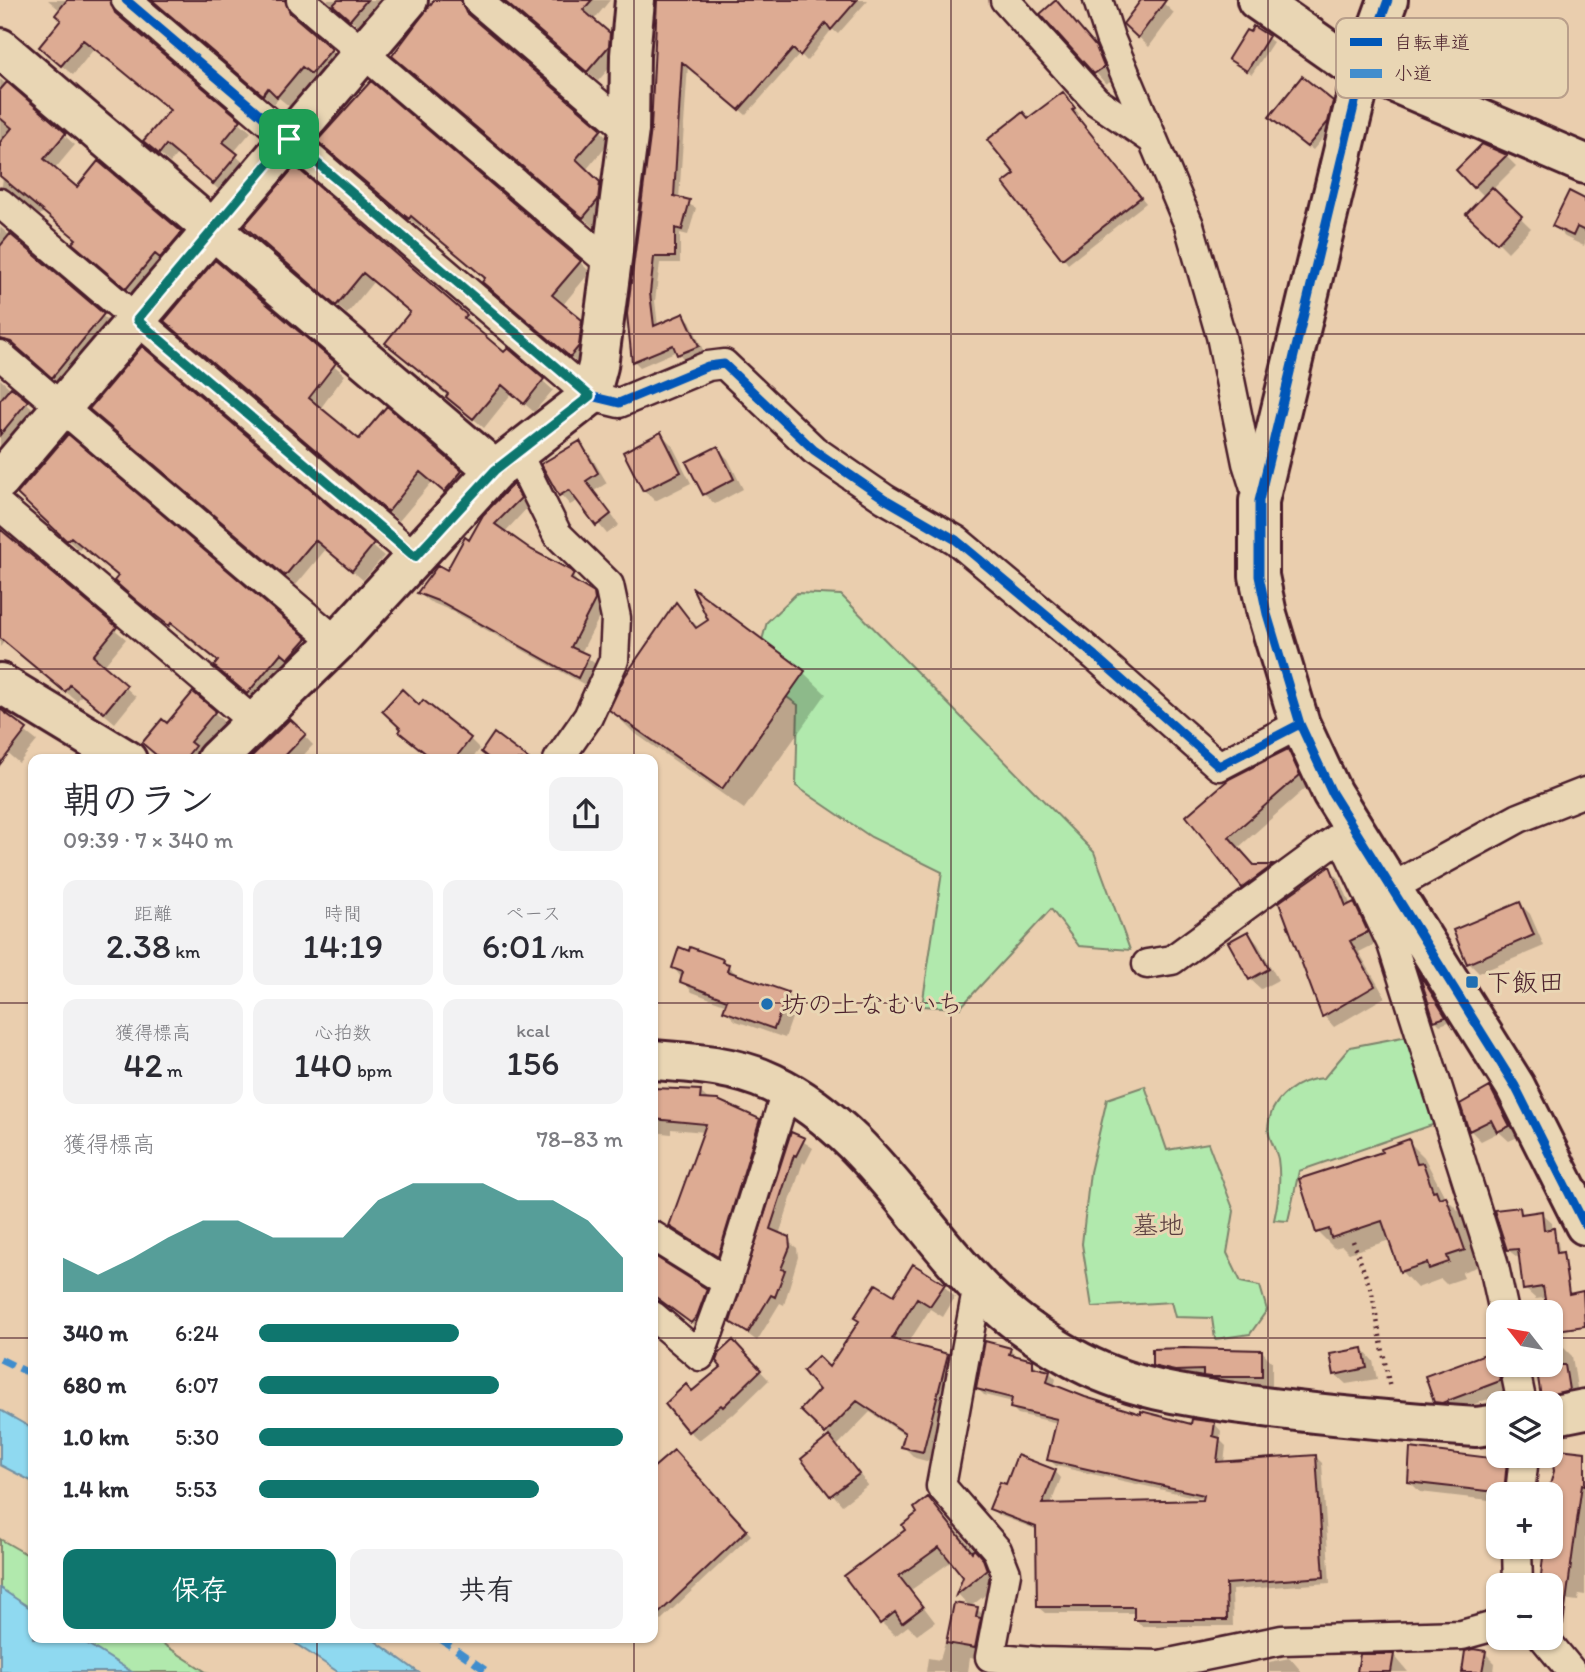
<!DOCTYPE html>
<html lang="ja">
<meta charset="utf-8">
<style>
body{margin:0;font-family:Itim,"Klee One",sans-serif;background:#f2f2f3;color:#2b2b33;height:100vh;display:flex;flex-direction:column;font-size:26px;white-space:nowrap}
*{box-sizing:border-box;margin:0}
p{font-size:23px;color:#7c7c81}
.icon{flex:none;width:38px;height:38px;fill:none;stroke:currentColor;stroke-width:2;stroke-linecap:round;stroke-linejoin:round}
.map{position:relative;flex:1;overflow:hidden}
.panel{position:absolute;left:28px;top:754px;width:630px;height:889px;display:flex;flex-direction:column;background:#fff;border-radius:14px;box-shadow:0 2px 5px #0004}
.panel>*{flex:none}
.needle{width:46px;rotate:301deg}
.buttons{position:absolute;left:1486px;top:1300px;display:grid;gap:14px}
.buttons a{display:grid;place-items:center;width:77px;height:77px;border-radius:14px;background:#fff;box-shadow:0 2px 5px #0004;font-size:35px}
.pin{position:absolute;display:grid;place-items:center;width:60px;height:60px;color:#fff;margin:-30px;border-radius:14px;box-shadow:0 4px 10px #0006}
.round{display:grid;place-items:center;flex:none;width:74px;height:74px;border-radius:14px;background:#f2f2f3}
.head{display:flex;align-items:center;justify-content:space-between;height:119px;padding:0 35px}
h1{font-size:38px;font-weight:600;line-height:52px}
.metrics{display:grid;grid-template-columns:repeat(3,1fr);gap:10px;height:119px;padding:7px 35px}
.metrics div{display:grid;align-content:center;border-radius:14px;background:#f2f2f3;text-align:center}
.metrics b{font-size:35px;font-weight:600}
.metrics small{font-size:19px;font-weight:400}
.metrics p{font-size:19px}
.chart{height:196px;padding:14px 35px}
.chart p{display:flex;justify-content:space-between}
.chart svg{width:100%;height:126px;margin-top:7px;fill:#0f766e;opacity:.7}
.cta{display:flex;gap:14px;margin-top:auto;padding:14px 35px}
.cta a{flex:1;height:80px;border-radius:14px;background:#0f766e;color:#fff;font-size:28px;font-weight:600;line-height:80px;text-align:center}
.cta a+a{background:#f2f2f3;color:#2b2b33}
ul{padding:0 35px;list-style:none;font-size:23px}
li{display:grid;grid-template-columns:112px 84px 1fr;align-items:center;height:52px}
li i{height:18px;border-radius:9px;background:#0f766e}
.map>svg:first-child{display:block}
.green{fill:#b1e9ad;stroke:#7e846c;stroke-width:2}
.water{fill:#8fd9f0;stroke:#738fa1;stroke-width:2}
.shadow{fill:#0003}
.building{fill:#ddab93;stroke:#4a1f2b;stroke-width:2}
.lines{fill:none;stroke-linecap:round;stroke-linejoin:round}
.street-casing{stroke:#4a1f2b;stroke-width:33}
.secondary-casing{stroke:#4a1f2b;stroke-width:44}
.path{stroke:#4a1f2b;stroke-width:4.5;stroke-dasharray:2 5;stroke-linecap:butt}
.street{stroke:#e9d6b4;stroke-width:28}
.secondary{stroke:#e9d6b4;stroke-width:38}
.quiet{stroke:#418dcd;stroke-width:7;stroke-dasharray:14 7;stroke-linecap:butt}
.cycleway-casing{stroke:#e9d6b4;stroke-width:13}
.cycleway{stroke:#0057b8;stroke-width:9}
.route-casing{stroke:#fff;stroke-width:14}
.route{stroke:#0f766e;stroke-width:9}
.grid{fill:none;stroke:#4a1f2b;stroke-width:2;stroke-opacity:0.55}
.poi-dot{fill:#1f6fb2;stroke:#e9d6b4;stroke-width:2.5}
.labels{text-anchor:middle;stroke-width:6;stroke-linejoin:round;paint-order:stroke}
.poi-label{font-size:26px;fill:#4a1f2b;stroke:#e9d6b4;text-anchor:start}
.park-label{font-size:26px;fill:#593d3e;stroke:#e9d6b4}
.key{fill:#e9d6b4;stroke:#b99f8b;stroke-width:2}
.key-label{font-size:19px;fill:#4a1f2b}
</style>
<div class="map">
<svg width="1585" height="1672" viewBox="0 0 1585 1672">
<rect width="100%" height="100%" fill="#eaceae"/>
<filter id="ink" filterUnits="userSpaceOnUse"><feTurbulence type="fractalNoise" baseFrequency=".0143" numOctaves="2"/><feDisplacementMap in="SourceGraphic" scale="14" xChannelSelector="R" yChannelSelector="G"/><feConvolveMatrix kernelMatrix="1 2 1 2 8 2 1 2 1" color-interpolation-filters="sRGB"/></filter>
<g filter="url(#ink)">
<!-- green -->
<path class="green" d="M797 593 841 595 1094 852 1130 950 1079 946 1051 909 960 1008 922 1006 942 872 871 837 796 786 798 705 753 673 767 622Z
M1408 1036 1438 1123 1299 1171 1288 1221 1274 1220C1279 1199 1281 1180 1278 1159 1276 1149 1268 1138 1268 1128 1270 1098 1298 1079 1324 1078L1350 1047Z
M1145 1086 1167 1150 1208 1143 1234 1211 1227 1253 1241 1282 1260 1286 1267 1310 1250 1334 1215 1339 1212 1318 1175 1317 1171 1302 1092 1307 1082 1244 1090 1172 1107 1099Z
M0 1539 33 1558V1638H154L206 1672H0Z"/>
<!-- water -->
<path class="water" d="M0 1410 33 1429V1482L0 1465Z
M0 1588 33 1610V1638H78L132 1672H0Z
M287 1638H371L418 1672H338Z"/>
<!-- shadow -->
<path class="shadow" d="M48 0H123L120 17 123 22 251 132 233 153 247 166 224 194 177 154 170 163 146 141 171 111 132 78 94 49 73 75 51 57 63 20 61 11Z
M152 0H298L294 9 299 22 342 60 323 83 314 76 289 106 279 98 274 104Z
M327 0H386L362 29Z
M438 0H477L470 9 475 23 611 140 586 170 610 194 608 210 594 227 405 66Z
M503 0H610L593 21 620 45 619 57 598 81Z
M658 0H868L838 34 832 29 807 61 800 54 746 115 688 65 679 199 696 208 688 235 680 233V263H660L655 301 658 326 683 315 690 321 704 352 685 361 677 351 640 367 634 361 657 54 654 52Z
M1143 0H1160L1174 13 1149 47 1125 24Z
M1066 13 1106 60 1114 78 1106 84 1042 14Z
M1254 28 1273 42 1252 74 1235 63Z
M0 79 75 145 54 170 77 189 98 164 191 244 138 298 85 253 77 240 44 212 40 215 16 197 0 198 3 178 0 176Z
M1068 100 1079 114 1076 117 1146 203 1068 264 1006 184 1017 175 1029 120Z
M1332 102 1337 107 1332 127 1313 150 1276 122Z
M1482 146 1506 156 1516 166 1492 190 1531 228 1508 252 1469 213 1485 197 1458 170Z
M330 152 580 262 590 272 562 306 592 332 581 366 495 292 487 279 423 226 420 228Z
M296 169 465 316 475 325 473 328 505 354 508 350 553 390 534 412 512 393 484 428 387 343 412 313 374 281 347 314 256 236Z
M1585 201V243L1584 246 1565 237 1554 226Z
M0 227 113 325 64 387 22 352 6 349 0 353Z
M216 263 345 375 320 409 359 442 461 472 471 482 456 502 432 482 399 521 177 331Z
M143 349 384 556 363 580 326 549 296 585 102 419Z
M0 379 38 413 0 451Z
M661 434 672 445 691 483 655 501 644 490Z
M68 437 316 650 258 703 227 676 219 663 127 591 120 577 83 546 79 550 29 505Z
M579 443 589 453 607 483 594 491 619 525 607 534 579 500 570 505 561 495 543 464Z
M717 448 728 459 743 489 715 504 704 494Z
M513 487 528 507 504 533 569 571 580 586 597 599 603 610 581 653 597 665 587 686 454 612 428 601 419 593 448 572Z
M0 532 126 639 103 667 136 697 115 723 82 695 77 701 4 642 0 647Z
M696 593 804 673 826 694 744 809 633 732 611 710 676 605 699 628 711 621Z
M420 708 470 739 480 749 471 760H434Z
M0 712 37 741 19 763 6 752 0 760Z
M215 713 225 723 200 754 203 760H162L167 725Z
M290 721 313 745 299 760H248Z
M1287 751 1297 761 1308 786 1238 848 1255 867H1273L1282 876 1253 897 1188 816Z
M1329 869 1340 879 1351 906 1353 904 1364 915 1377 943 1359 952 1385 997 1334 1027 1324 1016 1281 902Z
M1520 904 1530 914 1544 946 1479 973 1469 963Z
M1248 933 1258 944 1278 980 1261 989 1250 979Z
M722 961 740 977 787 993 797 1004 785 1038 736 1021 725 1011 727 1005 692 992 674 968Z
M1423 979 1449 1022 1440 1025 1435 1020Z
M653 1090 700 1092 710 1101 759 1120 770 1130 728 1265 681 1236 671 1226 705 1132 671 1129V1134L653 1132Z
M1490 1090 1500 1100 1520 1136 1509 1141 1499 1132 1481 1141 1470 1130Z
M792 1134 813 1148 805 1164 803 1162 779 1235 797 1248 798 1257 784 1305 780 1303 757 1341 732 1322Z
M1408 1141 1424 1157 1445 1197 1462 1214 1480 1266 1462 1272 1464 1278 1446 1284 1441 1279 1417 1288 1401 1271 1390 1240 1349 1253 1342 1246 1334 1248 1318 1232 1384 1153Z
M1519 1209 1525 1215 1541 1213 1552 1223 1553 1237 1558 1242 1567 1295 1536 1299 1525 1289 1521 1260 1508 1250Z
M653 1256 711 1296 697 1327 663 1304 653 1308Z
M943 1285 955 1297 943 1317 930 1309 907 1345 947 1356 960 1368 934 1463 915 1458 903 1446 906 1436 870 1412 837 1446 868 1485 842 1505 803 1459 830 1437 803 1410 822 1390 830 1370 894 1297Z
M733 1342 769 1380 733 1415 732 1414 699 1440 689 1431 724 1367Z
M1561 1345 1572 1356 1579 1400 1554 1406 1543 1396 1538 1365H1550V1347Z
M1010 1349 1016 1356 1032 1361 1039 1370 1049 1372 1056 1379 1054 1387 1142 1416 1192 1426 1215 1424 1221 1431 1220 1440 1226 1446 1224 1463 1315 1456 1322 1463 1330 1583 1232 1590 1233 1626H1142L1135 1619V1613H1045L1038 1607V1530L998 1515 991 1509 1055 1471 1061 1478 1050 1506 1208 1500 1056 1466 1049 1459 1058 1423 1018 1414 1012 1408 1013 1402 984 1395 978 1389Z
M1363 1350 1373 1361 1377 1379 1346 1384 1335 1374Z
M1262 1351 1272 1362V1387H1222L1165 1376 1154 1365Z
M1496 1352 1498 1365H1507L1510 1391 1453 1412H1447L1436 1401Z
M674 1452 751 1535 660 1621 653 1614V1471Z
M1585 1454V1595L1579 1594 1578 1601 1553 1598 1542 1557 1543 1547H1550Z
M1506 1462 1517 1473 1514 1494H1498V1501L1420 1492 1409 1481Z
M928 1499 996 1574 999 1584 970 1607 958 1594 965 1577 952 1561 911 1590 935 1622 917 1635 908 1626 895 1636 881 1622 908 1530Z
M956 1605 977 1609 991 1623 988 1661 970 1658 968 1672H926L928 1658 940 1660 945 1643 948 1644Z
M1485 1653 1495 1663 1494 1672H1463Z
M1394 1655 1408 1672H1358Z
M1290 1658 1302 1672H1269V1662Z"/>
<!-- building -->
<path class="building" d="M67 0H110L115 13 241 120 223 142 238 154 213 184 166 145 159 154 143 141 170 110 119 68 83 40 61 66 39 47 61 20 55 15Z
M152 0H285L290 13 332 49 311 74 302 67 277 97 268 88 263 95Z
M338 0H367L350 20 333 5Z
M434 0H461L466 13 602 129 576 159 600 182 598 200 583 218 392 56Z
M503 0H592L583 10 610 33 609 46 587 72Z
M657 0H857L831 30 826 23 800 56 793 49 739 110 682 62 674 196 690 200 682 230 675 228V257H654L650 293 654 326 684 313 699 346 677 355 673 345 632 362 627 314 651 129Z
M1056 0 1096 47 1104 67 1094 74 1040 14Z
M1141 0H1166L1138 38 1123 24Z
M1253 26 1269 36 1247 71 1228 59 1246 30 1250 32Z
M1302 76 1333 101 1328 122 1307 147 1269 117Z
M371 81 581 261 552 295 582 320 579 346 570 357 482 282 485 278 411 216 409 219 317 141Z
M7 82 66 133 44 159 77 187 98 161 182 232 160 258 155 254 126 289 72 243 76 239 0 176V142L12 128 0 118V90Z
M1063 92 1075 108 1072 110 1141 197 1062 259 1003 183 1015 174 987 140 1023 112 1028 118Z
M1482 144 1507 155 1473 188 1456 170Z
M295 166 467 315 464 318 504 352 508 348 544 379 524 404 502 385 473 419 446 397 448 394 385 343 410 312 363 273 336 306 244 226Z
M1492 187 1522 216 1497 243 1466 214Z
M1569 191 1585 199V231L1577 227 1573 236 1552 226Z
M10 234 104 314 52 378 11 342 0 339V246Z
M215 260 336 363 309 398 359 439 387 406 462 471 444 492 420 472 388 512 164 321Z
M142 346 374 544 352 571 315 540 285 576 89 409Z
M11 387 28 401 0 435V400Z
M661 432 681 472 643 491 623 452Z
M68 434 307 638 288 659 281 653 247 694 214 666 218 661 171 623 169 626 138 602 114 581 118 576 71 537 67 541 17 494Z
M580 441 598 473 586 481 611 514 596 526 569 490 559 496 541 464Z
M718 446 734 479 703 495 686 462Z
M513 484 521 498 495 524 532 550 570 570 574 574 571 579 594 593 595 600 571 647 589 655 578 678 443 603 417 593 438 565 447 570 465 537 469 540 483 515Z
M0 529 117 627 93 656 127 685 104 713 70 685 65 692 0 638Z
M692 587 805 671 722 789 609 710 625 676 676 602 696 628 708 620Z
M402 689 419 705 423 700 471 738 454 760H434L399 732 401 729 382 711Z
M193 692 216 711 190 742 195 746 184 760H162L142 743 162 719 167 723Z
M0 709 27 729 0 764Z
M290 719 306 734 281 760H248Z
M494 733 530 760H491L481 752Z
M1288 749 1300 775 1229 837 1254 865H1273L1242 888 1186 816 1229 779Z
M1330 866 1346 906 1354 902 1368 932 1350 941 1375 986 1322 1017 1279 902Z
M1520 902 1534 935 1467 964 1453 930Z
M1248 931 1269 969 1249 980 1228 942Z
M679 947 689 951 690 947 723 959 722 962 729 964 727 971 788 992 774 1029 723 1011 727 1000 680 982 683 972 672 968Z
M1419 973 1446 1017 1434 1021Z
M1490 1087 1510 1126 1497 1132 1491 1120 1469 1131 1460 1104Z
M653 1088 701 1090 700 1099 718 1100 760 1119 718 1257 669 1226 706 1124 653 1119Z
M791 1132 805 1138 796 1156 794 1155 770 1229 789 1237 790 1247 781 1269 785 1270 775 1297 771 1295 748 1333 730 1322Z
M1409 1139 1417 1164 1423 1163 1433 1191 1436 1190 1439 1198 1446 1196 1465 1250 1447 1256 1449 1262 1429 1269 1427 1263 1400 1272 1382 1221 1331 1238 1329 1229 1316 1233 1299 1179 1382 1152 1381 1149Z
M1520 1207 1521 1214 1542 1211 1544 1230 1554 1228 1557 1253 1563 1252 1569 1294 1583 1291 1585 1326 1550 1331V1312H1547L1543 1287 1523 1290 1518 1249 1507 1250 1494 1210Z
M653 1255 707 1289 697 1316 691 1323 653 1295Z
M913 1264 945 1284 930 1306 917 1298 892 1339 948 1354 923 1452 901 1447 905 1433 857 1401 825 1434 800 1410 819 1390 803 1371 818 1356 829 1367 859 1321 854 1318 876 1284 894 1295Z
M733 1340 761 1370 723 1407 721 1405 688 1432 665 1404 686 1384 692 1391 721 1367 716 1361 719 1353Z
M985 1341 1011 1348 1009 1354 1033 1360V1367L1050 1371 1047 1382 1085 1397 1141 1414V1411L1191 1424 1192 1419 1215 1422 1213 1436 1220 1438 1217 1462 1316 1455 1324 1577 1226 1584 1227 1620H1134V1607H1037L1036 1527 989 1509 1000 1482 1006 1484 1017 1455 1056 1470 1042 1504 1203 1500 1204 1495 1047 1460 1057 1419 1010 1408 1012 1398 976 1389Z
M1184 1348 1262 1350V1377H1210L1203 1376V1370L1175 1371 1152 1366V1349Z
M1363 1348 1367 1368 1334 1375 1330 1354Z
M1496 1350 1500 1381 1442 1403 1434 1402 1425 1376Z
M1536 1365H1565L1569 1390 1541 1397Z
M829 1436 859 1474 830 1496 801 1459Z
M1410 1448 1507 1460 1504 1493 1408 1482Z
M1550 1448 1585 1452V1485L1582 1484 1563 1624 1550 1623V1586H1540L1544 1547H1550V1485L1554 1471Z
M674 1450 747 1530 653 1619V1468Z
M928 1497 972 1552 974 1549 983 1559 987 1570 956 1595 963 1577 939 1547 899 1576 923 1607 902 1623 895 1612 880 1624 844 1576 905 1530 902 1525 917 1513 914 1508Z
M954 1603 978 1607 976 1617 981 1618 975 1648 946 1643Z
M1473 1649 1486 1651 1482 1672H1462L1465 1651Z
M1360 1654H1394L1391 1672H1357Z"/>
<g class="lines">
<!-- street casing -->
<g class="street-casing">
<path id="street" d="M126 0 590 396 619 403 708 366 724 364 814 450 885 499 956 540 1095 656 1219 766 1300 724
M301 0 612 265
M477 0 629 130
M1005 0 1096 101 1153 140
M1098 0 1110 38 1189 225 1221 336 1247 463 1259 501
M0 203 415 557
M0 355 337 642
M517 453 557 534 609 585 616 618 614 660 588 717 558 760
M0 506 254 722
M1341 836 1392 944 1493 1262 1504 1312
M1391 888 1519 818 1585 792
M1147 964 1172 960 1353 827
M653 1236 727 1282
M978 1285 941 1486 997 1550 1006 1573 990 1657 1042 1662 1160 1665 1282 1640 1462 1635 1498 1625
M653 1316 700 1356 727 1282 786 1092
M1514 1365 1522 1404
M1520 1494 1524 1456
M1517 1547 1518 1586
M1544 1638 1572 1672"/>
</g>
<!-- secondary casing -->
<g class="secondary-casing">
<path id="secondary" d="M1257 0 1344 61 1585 164
M1388 0 1363 69 1259 501V576L1267 614 1300 724 1332 793 1515 1086 1585 1225
M0 48 495 470
M0 480 408 0
M0 683 127 760
M216 760 337 642 495 470 590 396 598 366 629 130 630 55 635 0
M653 1060C692 1063 735 1065 772 1083 874 1132 924 1242 1005 1312 1025 1329 1048 1344 1071 1357 1130 1391 1198 1398 1264 1407 1335 1416 1405 1422 1476 1427L1498 1424
M1550 1416 1585 1409"/>
</g>
<!-- path -->
<path class="path" d="M1353 1241 1372 1293 1390 1389"/>
<!-- street -->
<use href="#street" class="street"/>
<!-- secondary -->
<use href="#secondary" class="secondary"/>
<!-- quiet -->
<path class="quiet" d="M0 1359 33 1375
M439 1638 488 1672"/>
<!-- cycleway casing -->
<g class="cycleway-casing">
<path id="cycleway" d="M126 0 590 396 619 403 708 366 724 364 814 450 885 499 956 540 1095 656 1219 766 1300 724
M1388 0 1363 69 1259 501V576L1267 614 1300 724 1332 793 1515 1086 1585 1225"/>
</g>
<!-- cycleway -->
<use href="#cycleway" class="cycleway"/>
</g>
</g>
<g class="lines" filter="url(#ink)">
<!-- route casing -->
<g class="route-casing">
<path id="route" d="M289 139 590 396 495 470 415 557 137 320Z"/>
</g>
<!-- route -->
<use href="#route" class="route"/>
</g>
<!-- grid -->
<path class="grid" d="M317 0V760M634 0V760M951 0V1672M1268 0V1672M0 334H1585M0 669H1585M0 1003H33M653 1003H1585M0 1338H33M653 1338H1498M1550 1338H1585M317 1638V1672M634 1638V1672"/>
<!-- markers -->
<g class="poi-dot">
<rect x="1465" y="975" width="14" height="14" rx="3.5"/>
<circle cx="767" cy="1004" r="7"/>
</g>
<g class="labels">
<!-- poi labels -->
<g class="poi-label">
<text x="1486" y="991">下飯田</text>
<text x="781" y="1013">坊の上なむいち</text>
</g>
<!-- park labels -->
<g class="park-label">
<text x="1158" y="1234">墓地</text>
</g>
</g>
<!-- legend -->
<rect x="1336" y="18" width="232" height="80" rx="10" class="key"/>
<rect x="1350" y="38" width="32" height="8" fill="#0057b8"/>
<rect x="1350" y="69" width="32" height="9" fill="#418dcd"/>
<g class="key-label">
<text x="1394" y="49">自転車道</text>
<text x="1394" y="80">小道</text>
</g>
</svg>
<div class="buttons">
<a><svg class="needle" viewBox="-14 -14 28 28"><path d="M0-13l5 13h-10z" fill="#e53935"/><path d="M0 13l5-13h-10z" fill="#7c7c81"/></svg></a>
<a><svg class="icon" aria-label="layers" viewBox="0 0 24 24"><path d="M12 4l9 5-9 5-9-5zM3 14l9 5 9-5"/></svg></a>
<a>+</a>
<a>−</a>
</div>
<div class="pin" style="left:289px;top:139px;background:#1e9e55"><svg class="icon" aria-label="arrive" viewBox="0 0 24 24"><path d="M6 21V4h12l-3 4 3 4H6"/></svg></div>
<section class="panel">
<div class="head"><div><h1>朝のラン</h1><p>09:39 · 7 × 340 m</p></div><a class="round"><svg class="icon" aria-label="share" viewBox="0 0 24 24"><path d="M12 15V3M7 8l5-5 5 5M5 13v7h14v-7"/></svg></a></div>
<div class="metrics">
<div><p>距離</p><b>2.38<small> km</small></b></div>
<div><p>時間</p><b>14:19</b></div>
<div><p>ペース</p><b>6:01<small> /km</small></b></div>
</div>
<div class="metrics">
<div><p>獲得標高</p><b>42<small> m</small></b></div>
<div><p>心拍数</p><b>140<small> bpm</small></b></div>
<div><p>kcal</p><b>156</b></div>
</div>
<div class="chart"><p><span>獲得標高</span>78–83 m</p>
<svg viewBox="0 0 160 44" preserveAspectRatio="none"><path d="M0 44V32L10 38L20 32L30 25L40 19L50 19L60 25L70 25L80 25L90 12L100 6L110 6L120 6L130 12L140 12L150 19L160 32V44z"/></svg>
</div>
<ul>
<li><b>340 m</b>6:24<i style="width:55%"></i></li>
<li><b>680 m</b>6:07<i style="width:66%"></i></li>
<li><b>1.0 km</b>5:30<i style="width:100%"></i></li>
<li><b>1.4 km</b>5:53<i style="width:77%"></i></li>
</ul>
<div class="cta"><a>保存</a><a>共有</a></div>
</section>
</div>
